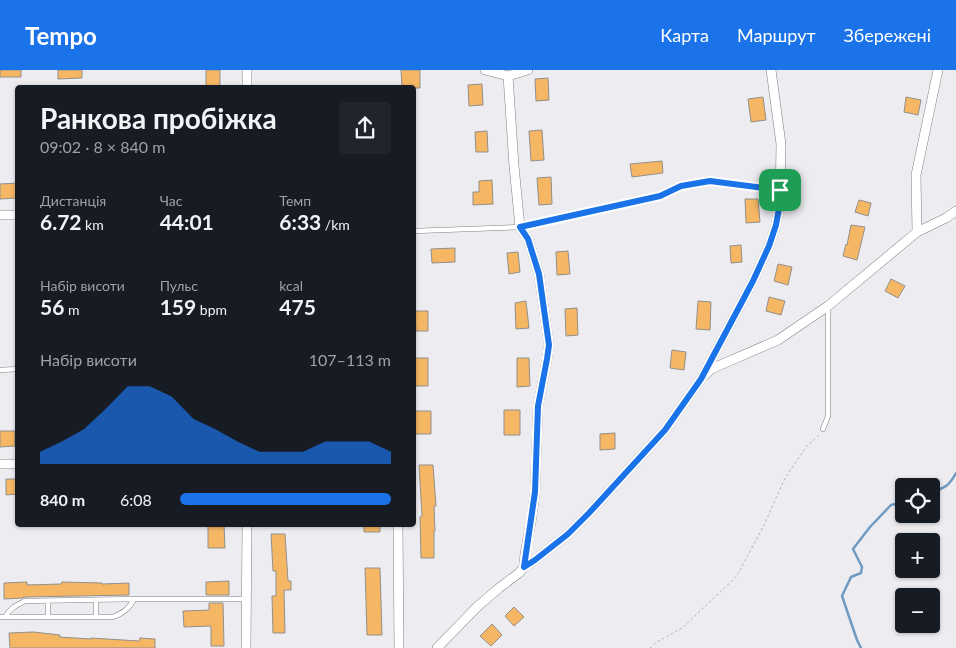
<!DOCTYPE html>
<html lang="uk">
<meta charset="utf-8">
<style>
body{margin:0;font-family:Lato,sans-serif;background:#20242c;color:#f1f3f6;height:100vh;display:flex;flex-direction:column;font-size:19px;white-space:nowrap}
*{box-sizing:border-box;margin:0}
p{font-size:16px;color:#9ea1a6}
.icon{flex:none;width:28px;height:28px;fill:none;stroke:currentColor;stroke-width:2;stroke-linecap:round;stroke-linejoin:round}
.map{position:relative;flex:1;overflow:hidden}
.details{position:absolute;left:15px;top:15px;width:401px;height:442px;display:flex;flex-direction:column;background:#171b24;border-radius:5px;box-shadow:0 1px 4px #0004}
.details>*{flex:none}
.tools{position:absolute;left:895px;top:408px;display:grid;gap:10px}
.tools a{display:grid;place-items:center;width:45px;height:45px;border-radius:5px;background:#171b24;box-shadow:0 1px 4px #0004;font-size:25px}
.pin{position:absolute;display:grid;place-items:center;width:42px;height:42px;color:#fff;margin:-21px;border-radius:10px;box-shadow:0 2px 8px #0006}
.round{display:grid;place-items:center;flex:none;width:52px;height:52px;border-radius:5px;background:#20242c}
.headline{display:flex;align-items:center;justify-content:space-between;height:85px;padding:0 25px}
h1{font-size:28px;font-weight:700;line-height:38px}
.stats{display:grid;grid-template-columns:repeat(3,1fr);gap:8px;height:85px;padding:5px 25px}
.stats div{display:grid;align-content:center}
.stats b{font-size:21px;font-weight:700}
.stats small{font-size:14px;font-weight:400}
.stats p{font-size:14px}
.chart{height:140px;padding:10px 25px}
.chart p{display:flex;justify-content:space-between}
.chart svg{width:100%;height:90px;margin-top:5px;fill:#1a73e8;opacity:.7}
ul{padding:0 25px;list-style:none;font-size:16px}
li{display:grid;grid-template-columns:80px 60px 1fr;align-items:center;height:38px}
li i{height:12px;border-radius:6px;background:#1a73e8}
header{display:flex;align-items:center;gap:30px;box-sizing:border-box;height:70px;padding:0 25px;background:#1a73e8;color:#fff}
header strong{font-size:24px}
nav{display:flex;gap:28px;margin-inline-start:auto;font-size:18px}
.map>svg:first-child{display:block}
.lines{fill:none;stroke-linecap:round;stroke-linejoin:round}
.stream{stroke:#709ac0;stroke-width:2.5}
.building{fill:#f6b764;stroke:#938f8c}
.service-casing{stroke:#818185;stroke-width:5.5}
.minor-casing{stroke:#818185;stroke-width:10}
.path{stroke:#b3b2b6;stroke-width:1;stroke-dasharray:2.5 2.5;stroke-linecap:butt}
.service{stroke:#fff;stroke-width:4.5}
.minor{stroke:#fff;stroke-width:9}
.route-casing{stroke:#fff;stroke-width:10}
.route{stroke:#1a73e8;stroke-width:6}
</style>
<header>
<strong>Tempo</strong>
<nav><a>Карта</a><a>Маршрут</a><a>Збережені</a></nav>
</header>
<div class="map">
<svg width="956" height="578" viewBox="0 0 956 578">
<rect width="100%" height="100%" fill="#edecf1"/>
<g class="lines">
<!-- stream -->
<path class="stream" d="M931 422C945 418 949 416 956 403
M861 578 857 570 842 526 851 507 861 503 862 497 853 479 870 457 891 435 904 432"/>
</g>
<!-- building -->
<path class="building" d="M0 0H21V7H0Z
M58 0H82V8L58 9Z
M206 0H220V16H206Z
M401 0H420V18H402Z
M548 8 549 30 536 31 535 9Z
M482 14 483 35 469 36 468 15Z
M763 27 766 50 751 52 748 29Z
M906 27 921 30 918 45 904 42Z
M542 60 544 90 531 91 529 61Z
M487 61 488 82H476L475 62Z
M662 91 663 103 632 107 630 94Z
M551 107 552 134 539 135 537 108Z
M492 110 493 134 473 135V122H479V111Z
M18 113V128L0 129V114Z
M745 129H758L760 152 746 153Z
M859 130 871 133 868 146 855 142Z
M851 155 865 157 857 190 843 186 846 174 847 175Z
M741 175 742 192 731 193 730 176Z
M455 178V192L432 193 431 179Z
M568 181 570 204 557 205 556 182Z
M518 182 520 202 509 204 507 183Z
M778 194 792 197 788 215 774 211Z
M891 209 905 216 898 228 885 221Z
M769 227 785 231 781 245 766 241Z
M526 231 529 258 516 259 515 233Z
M698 231 711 232 710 260 696 259Z
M577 238 578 265 566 266 565 239Z
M415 241H428V261H416Z
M672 280 686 282 684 300 670 298Z
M415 288H428V316H415Z
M517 288H529L530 316 517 317Z
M504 340H520V365H504Z
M415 341H431V364H415Z
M0 361H15V376L0 377Z
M615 363V379L600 380V364Z
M419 395H433L436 436H434L435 461H434V488H421L420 447 422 446Z
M6 409H18V424L6 425Z
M208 455H224L225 478H208Z
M364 455H380V462H364Z
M271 464H285L288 511H291V520H284L285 563H273L272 526H276V501H273Z
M365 498H380L382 565H367Z
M229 511V525H206V512Z
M27 512V515L61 514 62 512 102 513V514L129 513V525L25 527 22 528 4 529V513Z
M209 533H223L224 576H211V556L184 557 183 541 209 540Z
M514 537 524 547 514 556 505 546Z
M492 554 502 565 491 576 480 566Z
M33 562 60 565 59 567 91 569V568L139 571 140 568 155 569V578H10L9 563Z"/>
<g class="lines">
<!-- service casing -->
<g class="service-casing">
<path id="service" d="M414 161 520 157 660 126 681 116 710 111 780 120
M0 300 18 299
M823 359 828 346V237
M0 547H113C123 543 129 539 134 529
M5 547C10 538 17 535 25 531L134 529H246
M48 547V531
M96 547V530"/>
</g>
<!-- minor casing -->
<g class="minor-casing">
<path id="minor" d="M485 0 508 6 528 0
M508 6 514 96 520 157 528 169 539 204 549 275 547 289 538 336 535 422 531 452 525 484 524 497
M247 18V0
M0 145H18
M917 162 916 105 938 0
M705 305 711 299 778 270 828 236 917 162 946 148 956 141
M0 394H18
M398 455 399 578
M246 578 247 455
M437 578 478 536 499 518 519 503 524 497 535 490 568 464 589 443 665 360 701 309 753 211 769 176 776 155 780 133 781 74 771 0"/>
</g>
<!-- path -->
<path class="path" d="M650 578 657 572 682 558 733 510 738 504 764 455 785 408 806 377 820 364"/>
<!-- service -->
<use href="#service" class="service"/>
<!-- minor -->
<use href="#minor" class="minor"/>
</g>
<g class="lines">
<!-- route casing -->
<g class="route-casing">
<path id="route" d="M710 111 780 120V133L776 155 769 176 753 211 701 309 665 360 589 443 568 464 535 490 524 497 535 422 538 336 547 289 549 275 539 204 528 169 520 157 660 126 681 116Z"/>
</g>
<!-- route -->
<use href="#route" class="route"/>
</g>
</svg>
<div class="tools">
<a><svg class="icon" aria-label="locate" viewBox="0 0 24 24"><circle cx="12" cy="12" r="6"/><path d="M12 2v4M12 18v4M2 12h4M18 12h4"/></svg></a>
<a>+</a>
<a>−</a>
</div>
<div class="pin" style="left:780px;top:120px;background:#1e9e55"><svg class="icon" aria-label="arrive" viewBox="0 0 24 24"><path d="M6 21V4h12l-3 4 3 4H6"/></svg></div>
<section class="details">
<div class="headline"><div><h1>Ранкова пробіжка</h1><p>09:02 · 8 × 840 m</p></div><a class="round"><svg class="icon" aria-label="share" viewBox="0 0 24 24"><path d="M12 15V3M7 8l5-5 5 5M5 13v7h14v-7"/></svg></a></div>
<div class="stats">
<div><p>Дистанція</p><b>6.72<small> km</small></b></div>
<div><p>Час</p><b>44:01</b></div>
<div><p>Темп</p><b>6:33<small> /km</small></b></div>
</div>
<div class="stats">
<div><p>Набір висоти</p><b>56<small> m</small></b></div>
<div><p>Пульс</p><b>159<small> bpm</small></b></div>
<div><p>kcal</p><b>475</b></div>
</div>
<div class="chart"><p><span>Набір висоти</span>107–113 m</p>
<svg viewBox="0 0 160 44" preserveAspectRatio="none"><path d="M0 44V38L10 33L20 27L30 17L40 6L50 6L60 11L70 22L80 27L90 33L100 38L110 38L120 38L130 33L140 33L150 33L160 38V44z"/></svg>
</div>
<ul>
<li><b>840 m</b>6:08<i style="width:100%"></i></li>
</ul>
</section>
</div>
